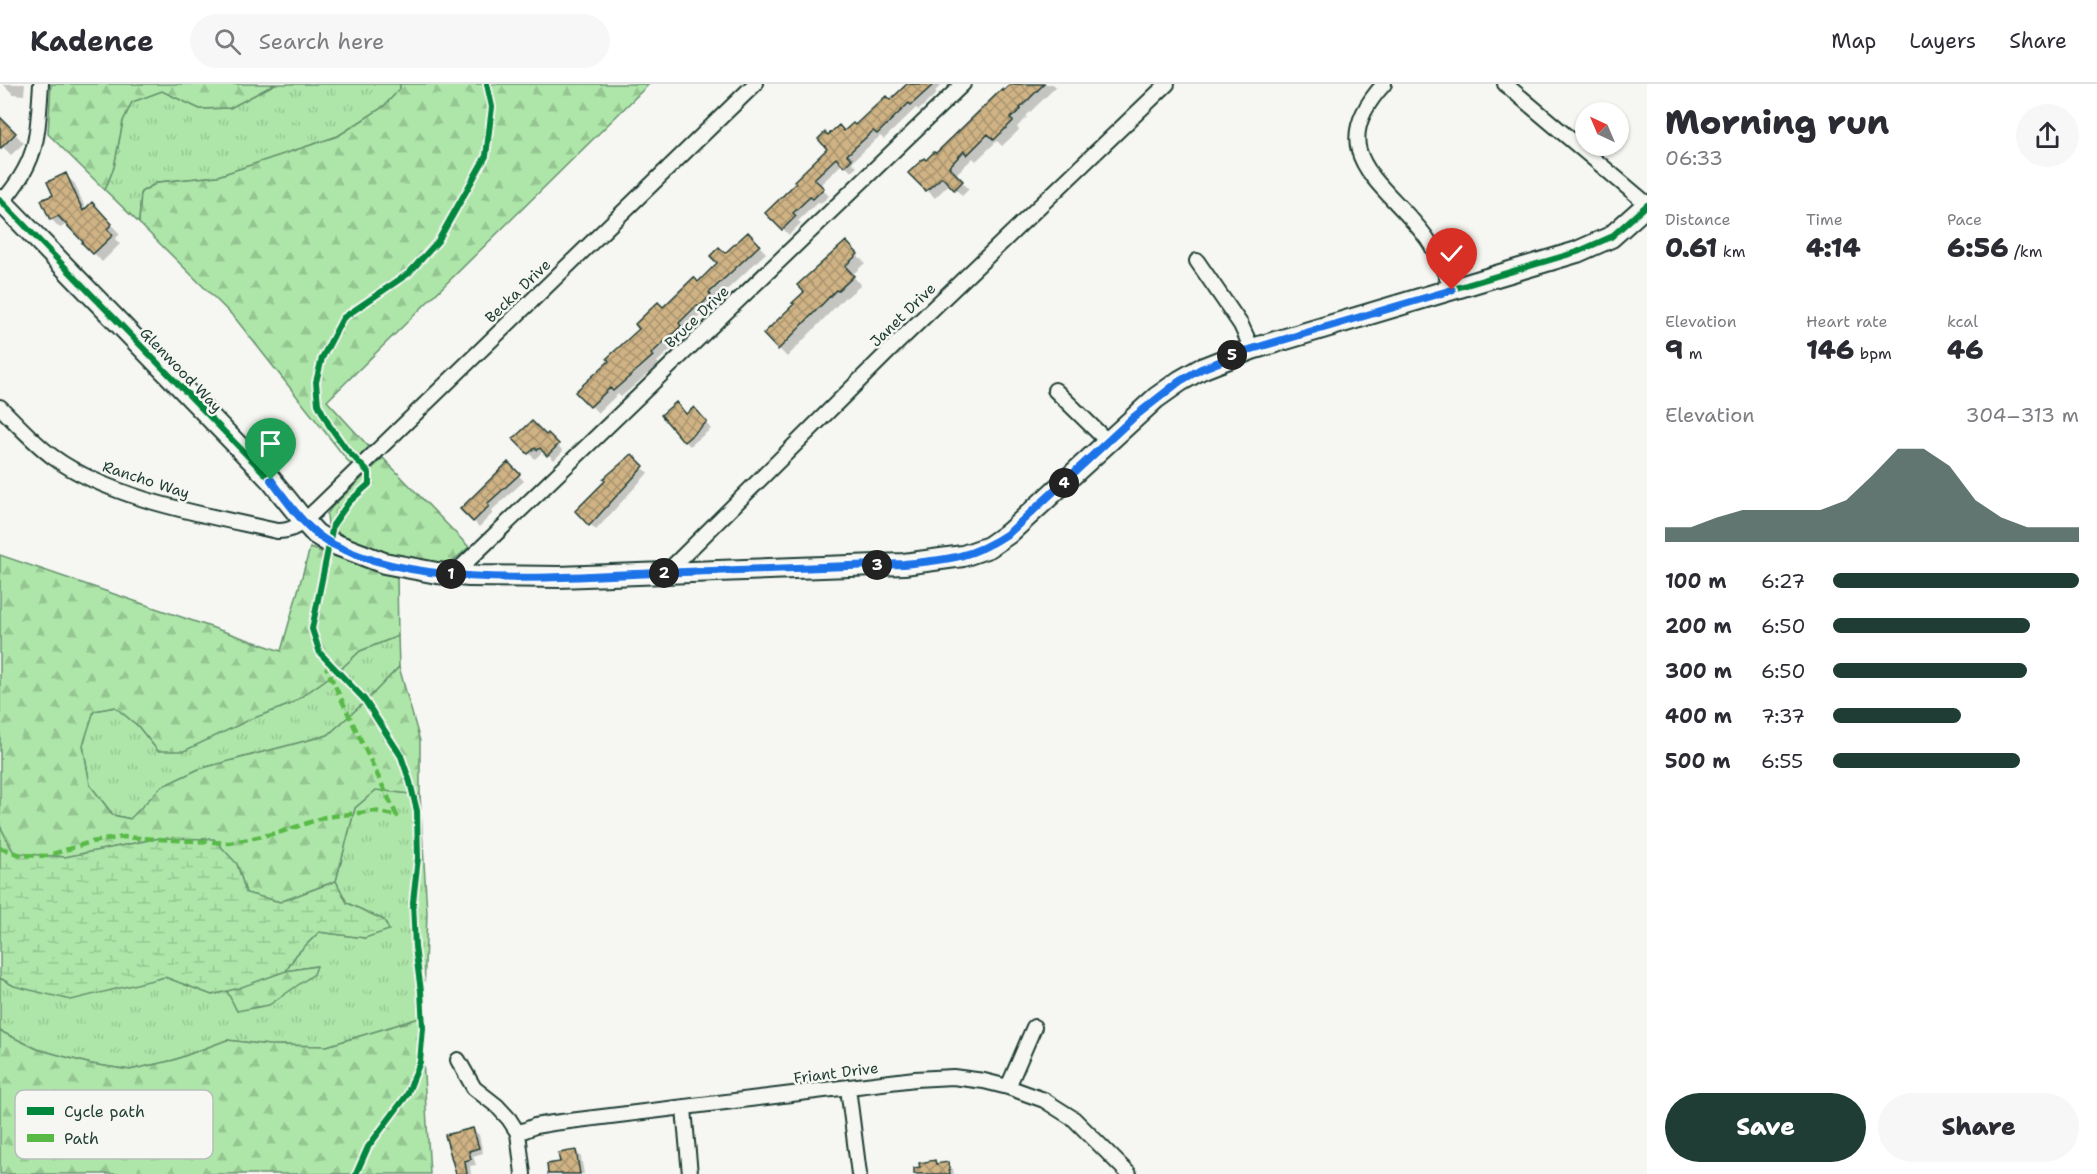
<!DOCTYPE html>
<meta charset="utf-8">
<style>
body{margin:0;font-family:"Shantell Sans",sans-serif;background:#f7f7f7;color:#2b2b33;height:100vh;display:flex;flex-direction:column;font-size:22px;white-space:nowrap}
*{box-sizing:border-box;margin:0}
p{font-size:20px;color:#7c7c81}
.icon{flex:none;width:33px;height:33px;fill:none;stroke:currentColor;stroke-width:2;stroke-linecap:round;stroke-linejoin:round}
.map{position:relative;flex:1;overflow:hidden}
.details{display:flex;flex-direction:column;background:#fff;width:450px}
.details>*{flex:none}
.needle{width:39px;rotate:316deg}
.controls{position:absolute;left:1575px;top:18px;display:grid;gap:12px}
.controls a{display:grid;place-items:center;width:54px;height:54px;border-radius:50%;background:#fff;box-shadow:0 2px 4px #0004;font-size:30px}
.pin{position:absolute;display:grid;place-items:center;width:51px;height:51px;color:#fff;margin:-62px -26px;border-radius:50% 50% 50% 0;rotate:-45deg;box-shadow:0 0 6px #0007}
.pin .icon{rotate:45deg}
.km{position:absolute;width:30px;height:30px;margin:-15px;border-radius:50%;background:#222;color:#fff;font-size:16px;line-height:30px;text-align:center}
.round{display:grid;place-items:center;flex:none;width:63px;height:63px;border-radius:32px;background:#f7f7f7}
.headline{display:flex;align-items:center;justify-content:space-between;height:102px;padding:0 18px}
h1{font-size:33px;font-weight:800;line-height:45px}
.metrics{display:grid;grid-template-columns:repeat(3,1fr);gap:9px;height:102px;padding:6px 18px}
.metrics div{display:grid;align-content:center}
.metrics b{font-size:26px;font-weight:800}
.metrics small{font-size:16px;font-weight:400}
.metrics p{font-size:16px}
.chart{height:168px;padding:12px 18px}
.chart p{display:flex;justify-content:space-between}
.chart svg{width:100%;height:108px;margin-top:6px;fill:#1f3d34;opacity:.7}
.cta{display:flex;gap:12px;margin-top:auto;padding:12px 18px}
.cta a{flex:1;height:69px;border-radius:36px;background:#1f3d34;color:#fff;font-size:24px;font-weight:800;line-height:69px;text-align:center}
.cta a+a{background:#f7f7f7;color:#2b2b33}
ul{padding:0 18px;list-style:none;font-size:20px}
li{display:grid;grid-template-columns:96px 72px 1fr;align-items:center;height:45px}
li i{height:15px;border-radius:8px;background:#1f3d34}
header{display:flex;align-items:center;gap:36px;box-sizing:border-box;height:84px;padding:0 30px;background:#fff;border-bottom:2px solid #e1e1e2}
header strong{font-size:28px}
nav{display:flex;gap:33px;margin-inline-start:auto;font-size:21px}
.search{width:420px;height:54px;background:#f7f7f7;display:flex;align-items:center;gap:15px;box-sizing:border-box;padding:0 21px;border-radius:33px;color:#7c7c81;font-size:22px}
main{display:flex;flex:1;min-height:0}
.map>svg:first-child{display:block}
.grass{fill:url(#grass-tufts);stroke:#66926e;stroke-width:1.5}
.forest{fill:url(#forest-firs);stroke:#66926e;stroke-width:1.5}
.wetland{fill:url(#wetland-marsh);stroke:#66926e;stroke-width:1.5}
.shadow{fill:#0003}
.building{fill:url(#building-cross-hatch);stroke:#1f3d34;stroke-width:1.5}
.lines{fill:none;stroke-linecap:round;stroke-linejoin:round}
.street-casing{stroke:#1f3d34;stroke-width:18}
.secondary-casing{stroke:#1f3d34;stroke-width:24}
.street{stroke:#f6f6f2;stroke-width:14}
.secondary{stroke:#f6f6f2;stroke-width:20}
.quiet{stroke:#58b947;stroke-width:4.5;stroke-dasharray:9 4.5;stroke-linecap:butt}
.cycleway-casing{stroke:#f6f6f2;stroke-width:10}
.cycleway{stroke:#00873e;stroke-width:6}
.route-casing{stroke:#fff;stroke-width:12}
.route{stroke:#1a73e8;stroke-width:8}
.labels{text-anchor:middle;stroke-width:5;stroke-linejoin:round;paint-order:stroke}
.street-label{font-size:15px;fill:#1f3d34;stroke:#f6f6f2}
.key{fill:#f6f6f2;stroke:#b6beb9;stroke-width:1.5}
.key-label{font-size:16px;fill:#1f3d34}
</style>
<header>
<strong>Kadence</strong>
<div class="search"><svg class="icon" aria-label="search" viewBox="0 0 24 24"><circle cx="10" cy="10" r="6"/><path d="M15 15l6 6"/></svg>Search here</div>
<nav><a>Map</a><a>Layers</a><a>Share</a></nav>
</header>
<main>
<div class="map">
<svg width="1647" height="1090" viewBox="0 0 1647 1090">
<defs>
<pattern id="grass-tufts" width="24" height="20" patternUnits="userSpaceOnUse" patternTransform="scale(1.5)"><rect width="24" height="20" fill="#aee6a9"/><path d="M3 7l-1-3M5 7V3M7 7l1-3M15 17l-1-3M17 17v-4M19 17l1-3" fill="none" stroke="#95c692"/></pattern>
<pattern id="forest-firs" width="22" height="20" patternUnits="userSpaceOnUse" patternTransform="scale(1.5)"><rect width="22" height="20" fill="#aee6a9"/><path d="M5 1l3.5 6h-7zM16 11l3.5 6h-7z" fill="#95c692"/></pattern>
<pattern id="wetland-marsh" width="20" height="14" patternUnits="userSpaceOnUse" patternTransform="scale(1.5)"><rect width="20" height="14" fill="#aee6a9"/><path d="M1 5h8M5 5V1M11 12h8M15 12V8" fill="none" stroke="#95c692"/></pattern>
<pattern id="building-cross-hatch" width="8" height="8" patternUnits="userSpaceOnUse" patternTransform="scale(1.5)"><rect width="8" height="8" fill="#d0b385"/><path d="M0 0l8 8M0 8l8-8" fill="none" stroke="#a8936e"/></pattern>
</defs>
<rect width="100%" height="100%" fill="#f6f6f2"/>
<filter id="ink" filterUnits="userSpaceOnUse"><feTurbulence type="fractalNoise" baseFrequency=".0167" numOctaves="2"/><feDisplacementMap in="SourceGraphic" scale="12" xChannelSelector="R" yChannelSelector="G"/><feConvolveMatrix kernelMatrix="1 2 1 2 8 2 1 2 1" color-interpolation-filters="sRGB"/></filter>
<g filter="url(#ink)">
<!-- grass -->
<path class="grass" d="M275 0H400V5L383 23 338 52 218 92 158 98 141 108 139 139 105 106 114 83 123 37 132 18 162 7 200 25 230 24Z
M398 552 399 583 367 616 328 651 199 685 161 703 131 735 113 731 90 701 83 662 93 627 115 623 138 642 158 667 291 620 342 584 360 567Z
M376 706 420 711 427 829 423 933 327 962 269 961 227 956 174 976 130 986 91 980 37 965 0 947V894L14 902H125L165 893 212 911 227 907 237 927 316 882 286 887 296 871 319 848 365 854 384 836 347 819 336 797 355 724Z"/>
<!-- forest -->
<path class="forest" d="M51 0H275L230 24 200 25 162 7 132 18 123 37 114 83 105 106 48 50Z
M400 0H649L327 317 370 364 351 381 235 234 139 139 141 108 159 98 218 92 338 52 383 23 400 5Z
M383 374 469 463 453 477 441 482 380 469 344 452 328 441 327 430 332 423Z
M310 464 397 493 398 552 360 567 342 584 291 620 249 636 184 667H158L138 642 115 623 94 627 83 661 90 701 113 731 130 735 161 703 199 685 328 651 367 616 399 583 420 657V711L376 706 355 724 336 797 280 818 246 809 237 780 160 754 65 773 14 769 0 742V471L281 567Z
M317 882 314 890 269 921 237 927 227 907 286 887Z
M423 933V975L430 1090H0V947L37 965 91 980 130 986 174 976 227 956 269 961 327 962Z"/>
<!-- wetland -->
<path class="wetland" d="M0 742 14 769 65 773 160 754 214 755 237 780 246 809 280 818 336 797 347 819 384 836 389 846 365 854 319 848 296 871 286 887 239 904 212 911 165 893 71 916 14 902 0 894Z"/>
<!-- shadow -->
<path class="shadow" d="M3 0H25L24 11 13 10Z
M909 0H943L935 7 937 9 919 26 916 24 884 55 880 52 852 78 857 83 851 88 843 79 819 102 829 112 820 120 818 118 798 137 801 139 789 151 768 129 829 65 828 53 845 49 855 43 890 18Z
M1013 0H1053L1056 3 1026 32 1027 33 1017 43 1019 46 1002 62 997 57 976 77 973 74 955 91 969 105 962 112 950 99 935 114 910 89 936 72Z
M0 34 24 59 11 71 0 60Z
M66 91 75 100 86 126 92 120 120 150 115 155 120 160 102 178 68 140 60 144 51 135 55 111Z
M748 150 766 169 715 217 717 219 707 229 705 227 684 247 687 250 657 278 659 280 621 313 618 310 598 329 578 308 664 225 698 200Z
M846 159 865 179 852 191 861 201 846 214 845 213 787 273 765 250 796 220Z
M686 331H699L711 345 690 362 685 357Z
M548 351 563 367 554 376 546 368 544 371 542 368 535 375 515 355 546 353Z
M632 373 648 389 596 446 577 427Z
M508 380 524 397 491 427 493 429 479 443 462 425Z
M473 1045 479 1051 483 1069 473 1072 476 1081 470 1082 471 1090H457Z
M576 1067 581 1073 584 1090H550Z
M934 1077 938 1081 947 1079 953 1085 954 1090H917L922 1083Z"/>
<!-- building -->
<path class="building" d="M907 0H934L911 21 909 19 877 50 873 47 847 71 852 75 844 83 836 74 814 95 824 104 813 115 810 113 793 129 796 132 782 146 765 129 796 99 794 97 827 65 818 55 825 48 828 51 839 41 844 47 853 39 855 41 886 12 890 16Z
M1011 0H1044L1020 24 1021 25 1010 35 1013 37 994 56 988 50 967 71 964 67 949 83 963 97 954 106 942 93 926 107 908 89 924 74 926 76 934 68 936 69 1002 5 1003 7Z
M0 33 16 49 0 65Z
M66 89 83 127 92 118 112 140 107 145 113 151 93 170 82 159 83 158 58 132 50 136 41 116 53 111 47 98Z
M748 148 760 161 709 209 711 211 699 223 697 221 679 239 681 242 651 270 653 272 613 307 610 304 590 323 575 308 609 277 607 274 639 245 635 240 658 218 663 223 694 193 698 198 717 179 710 172 719 163 725 169Z
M846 157 858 170 845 182 854 192 838 207 836 206 778 266 763 250 794 220 792 219 804 208 797 201Z
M676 318 686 330 694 323 707 338 684 358 661 331Z
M532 337 546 351 548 349 559 360 547 372 540 364 537 366 535 364 528 370 513 355Z
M632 370 644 382 589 442 575 427 605 397 603 395Z
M508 378 520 390 487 420 489 422 473 438 460 425Z
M473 1044 479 1064 469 1067 471 1075 465 1077 467 1090H456L445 1051Z
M576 1066 580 1090H548L547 1080 560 1078 558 1069Z
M935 1076 936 1080 948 1078 950 1090H914V1084L920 1083 919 1079Z"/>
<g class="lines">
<!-- street casing -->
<g class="street-casing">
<path id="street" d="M1384 0C1318 72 1390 101 1428 156 1438 171 1445 188 1452 205
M1505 0 1647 120
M2 118C39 75 37 54 41 0
M1197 177 1241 241 1252 265
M1055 306 1108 358
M0 323C17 340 34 359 53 373 113 416 206 431 277 447 294 448 304 437 316 426L755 0
M666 489 897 259 1167 0
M453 491 963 0
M458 976 474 1004 497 1022 509 1035 518 1049 523 1090
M1008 1003 1034 943
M848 1004 859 1090
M684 1025 690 1090
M518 1049 535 1042 553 1039 915 995 953 993 984 997 1008 1003 1044 1016 1074 1035 1129 1090"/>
</g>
<!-- secondary casing -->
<g class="secondary-casing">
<path id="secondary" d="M0 116 271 396 304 437 316 450 329 458 384 479 437 489 469 492 559 493 904 480 963 472 989 463 1009 449 1156 314 1180 297 1201 285 1252 265 1577 168 1611 153 1647 121"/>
</g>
<!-- street -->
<use href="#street" class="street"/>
<!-- secondary -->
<use href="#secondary" class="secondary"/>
<!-- quiet -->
<path class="quiet" d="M0 764 21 771 46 772 91 758 124 753 230 759 281 748 325 733 375 727 397 732 326 583"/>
<!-- cycleway casing -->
<g class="cycleway-casing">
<path id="cycleway" d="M0 116 271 396 304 437 316 450 329 458 384 479 437 489 469 492 559 493 904 480 963 472 989 463 1009 449 1156 314 1180 297 1201 285 1252 265 1577 168 1611 153 1647 121
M356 1090 368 1063 407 1011 420 978 423 944 421 907 415 863 413 818 418 774 417 727 410 698 401 672 364 615 320 569 312 545 333 441 349 418 369 400V389L346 365 329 341 318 320 316 298 322 274 343 234 409 189 438 157 486 72 492 23 487 0"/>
</g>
<!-- cycleway -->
<use href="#cycleway" class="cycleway"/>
</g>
</g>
<g class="lines" filter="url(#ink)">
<!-- route casing -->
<g class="route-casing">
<path id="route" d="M271 396C288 418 305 445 330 459 421 506 557 493 658 489 740 486 822 483 904 480 947 476 972 474 1009 449L1134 333 1180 297 1201 285 1252 265 1452 206"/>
</g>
<!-- route -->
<use href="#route" class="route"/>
</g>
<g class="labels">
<!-- street labels -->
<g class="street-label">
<text transform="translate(518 207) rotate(-44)" y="5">Becka Drive</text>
<text transform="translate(903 231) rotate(-44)" y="5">Janet Drive</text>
<text transform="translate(697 233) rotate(-44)" y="5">Bruce Drive</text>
<text transform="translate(181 286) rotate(46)" y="5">Glenwood Way</text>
<text transform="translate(146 396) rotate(18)" y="5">Rancho Way</text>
<text transform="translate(836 989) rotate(-7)" y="5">Friant Drive</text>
</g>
</g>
<!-- legend -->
<rect x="15" y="1006" width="198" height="69" rx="9" class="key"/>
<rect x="27" y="1023" width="27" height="8" fill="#00873e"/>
<rect x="27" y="1050" width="27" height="8" fill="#58b947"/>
<g class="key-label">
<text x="64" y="1033">Cycle path</text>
<text x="64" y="1060">Path</text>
</g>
</svg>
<div class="controls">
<a><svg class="needle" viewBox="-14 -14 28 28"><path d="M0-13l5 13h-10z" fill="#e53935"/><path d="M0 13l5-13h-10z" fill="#7c7c81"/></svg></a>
</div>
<div class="pin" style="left:271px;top:396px;background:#1e9e55"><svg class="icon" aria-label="arrive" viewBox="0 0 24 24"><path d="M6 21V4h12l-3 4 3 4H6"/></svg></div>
<div class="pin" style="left:1452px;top:206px;background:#d93025"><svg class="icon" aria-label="check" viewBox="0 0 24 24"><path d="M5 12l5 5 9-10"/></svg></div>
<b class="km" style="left:451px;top:490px">1</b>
<b class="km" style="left:664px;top:489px">2</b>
<b class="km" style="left:877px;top:481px">3</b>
<b class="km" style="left:1064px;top:399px">4</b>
<b class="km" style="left:1232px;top:271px">5</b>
</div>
<section class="details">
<div class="headline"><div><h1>Morning run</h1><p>06:33</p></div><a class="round"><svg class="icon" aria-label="share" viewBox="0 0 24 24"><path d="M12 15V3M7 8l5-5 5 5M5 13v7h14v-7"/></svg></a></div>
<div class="metrics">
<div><p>Distance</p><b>0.61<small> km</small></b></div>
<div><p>Time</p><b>4:14</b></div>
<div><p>Pace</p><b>6:56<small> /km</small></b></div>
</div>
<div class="metrics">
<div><p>Elevation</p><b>9<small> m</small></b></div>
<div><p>Heart rate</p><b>146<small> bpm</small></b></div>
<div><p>kcal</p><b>46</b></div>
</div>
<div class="chart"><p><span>Elevation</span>304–313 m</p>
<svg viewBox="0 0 160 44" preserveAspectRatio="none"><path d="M0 44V38L10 38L20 34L30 31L40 31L50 31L60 31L70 27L80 17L90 6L100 6L110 13L120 27L130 34L140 38L150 38L160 38V44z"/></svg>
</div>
<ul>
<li><b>100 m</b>6:27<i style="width:100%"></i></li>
<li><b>200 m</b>6:50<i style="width:80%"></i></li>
<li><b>300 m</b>6:50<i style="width:79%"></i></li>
<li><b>400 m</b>7:37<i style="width:52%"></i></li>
<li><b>500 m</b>6:55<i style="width:76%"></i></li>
</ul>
<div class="cta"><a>Save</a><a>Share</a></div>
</section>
</main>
